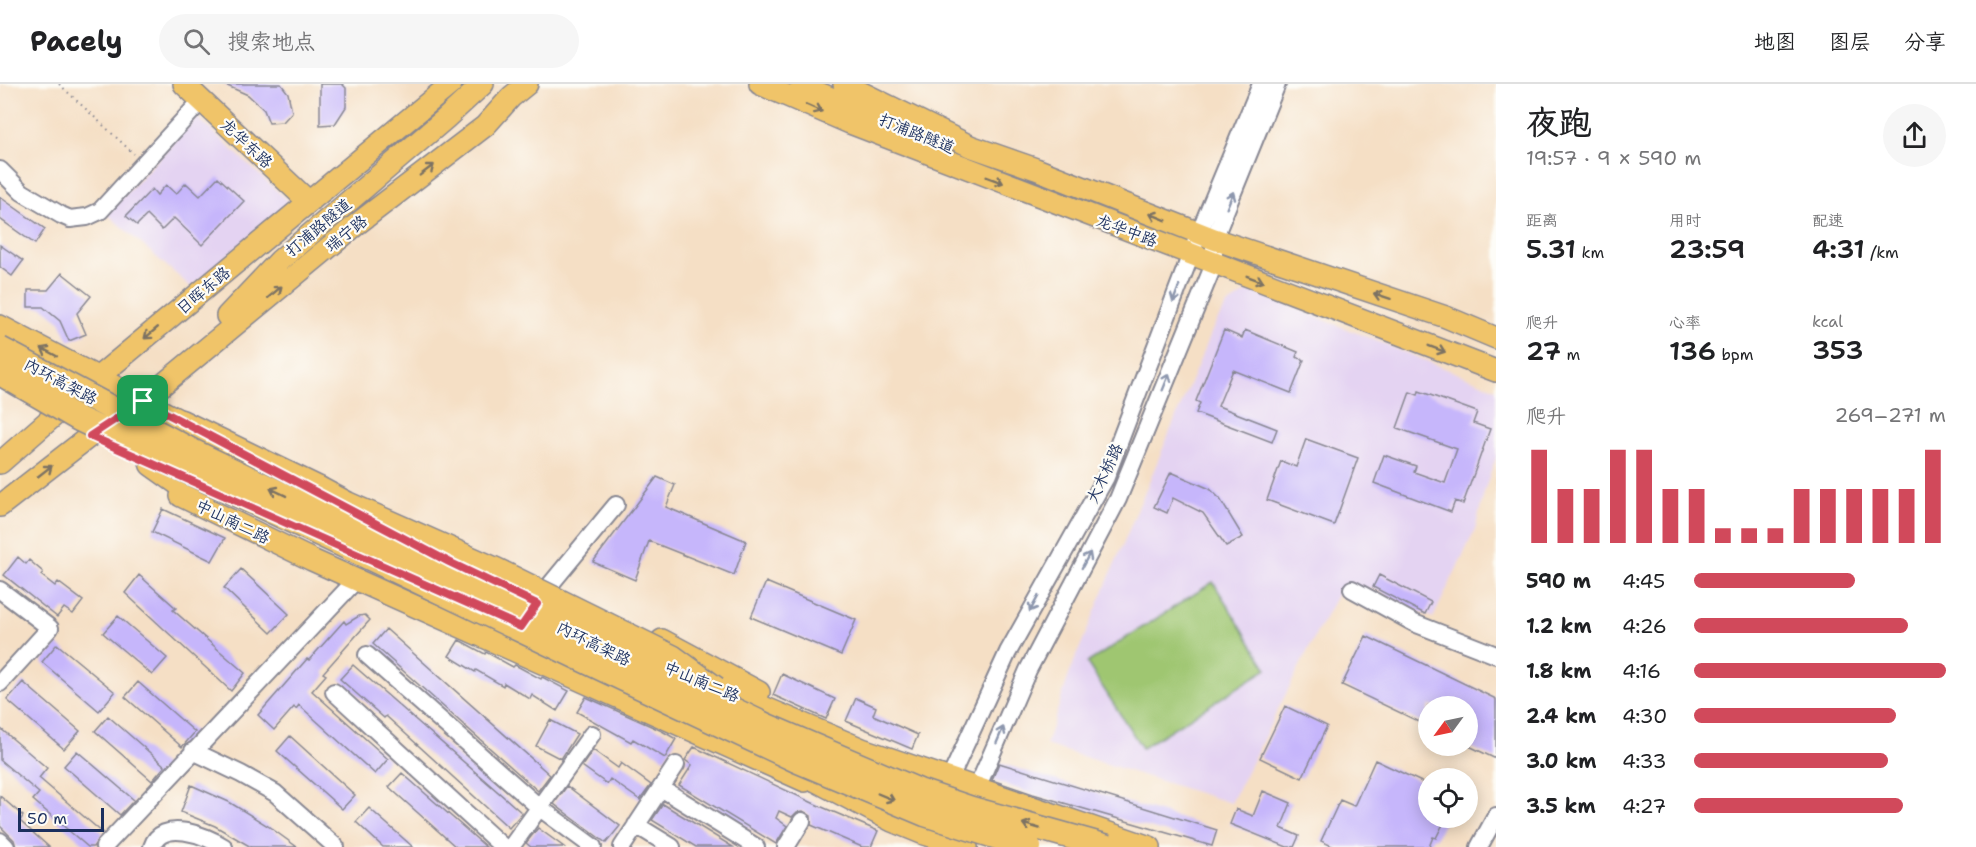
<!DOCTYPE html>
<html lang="zh">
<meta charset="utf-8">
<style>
body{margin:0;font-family:"Shantell Sans","LXGW WenKai TC",sans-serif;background:#f6f6f6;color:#202124;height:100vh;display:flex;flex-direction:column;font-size:22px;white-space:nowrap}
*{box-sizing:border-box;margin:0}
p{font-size:20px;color:#757577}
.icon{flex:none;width:33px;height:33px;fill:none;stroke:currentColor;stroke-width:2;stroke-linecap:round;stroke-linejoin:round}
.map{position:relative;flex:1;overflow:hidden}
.details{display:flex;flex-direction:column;background:#fff;width:480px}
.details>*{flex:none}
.needle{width:39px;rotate:237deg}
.buttons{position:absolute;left:1418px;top:612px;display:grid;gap:12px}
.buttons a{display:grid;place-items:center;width:60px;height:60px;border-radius:50%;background:#fff;box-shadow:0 3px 15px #0003;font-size:30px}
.scale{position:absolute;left:18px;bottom:15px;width:86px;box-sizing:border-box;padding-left:6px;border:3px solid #1b2f5e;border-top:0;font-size:16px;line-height:21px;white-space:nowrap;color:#1b2f5e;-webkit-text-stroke:4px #fdfcf7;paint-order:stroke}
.pin{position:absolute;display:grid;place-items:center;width:51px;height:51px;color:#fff;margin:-26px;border-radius:12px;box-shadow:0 3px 9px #0006}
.round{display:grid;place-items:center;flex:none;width:63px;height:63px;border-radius:32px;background:#f6f6f6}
.head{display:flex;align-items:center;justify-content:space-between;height:102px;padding:0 30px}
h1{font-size:33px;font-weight:600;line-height:45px}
.metrics{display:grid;grid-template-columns:repeat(3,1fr);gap:9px;height:102px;padding:6px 30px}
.metrics div{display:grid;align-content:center}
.metrics b{font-size:26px;font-weight:600}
.metrics small{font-size:16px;font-weight:400}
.metrics p{font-size:16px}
.chart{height:168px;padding:12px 30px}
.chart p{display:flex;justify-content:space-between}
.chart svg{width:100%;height:108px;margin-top:6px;stroke:#d1495b;stroke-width:6}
ul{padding:0 30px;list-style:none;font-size:20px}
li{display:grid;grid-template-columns:96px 72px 1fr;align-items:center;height:45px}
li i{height:15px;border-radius:8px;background:#d1495b}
header{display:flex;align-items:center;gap:36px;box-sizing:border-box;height:84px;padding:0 30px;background:#fff;border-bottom:2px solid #e0e0e0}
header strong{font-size:28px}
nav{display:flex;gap:33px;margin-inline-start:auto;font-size:21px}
.search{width:420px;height:54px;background:#f6f6f6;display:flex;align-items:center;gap:15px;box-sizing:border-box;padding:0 21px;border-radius:33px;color:#757577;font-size:22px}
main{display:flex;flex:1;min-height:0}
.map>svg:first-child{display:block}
.built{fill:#e4d3f2}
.garden{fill:#9fc671;stroke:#5d7a68;stroke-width:1.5}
.building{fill:#c6b6fb}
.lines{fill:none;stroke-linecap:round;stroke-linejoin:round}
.minor-casing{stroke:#888792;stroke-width:20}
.major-casing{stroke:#888792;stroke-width:24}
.highway-casing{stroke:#888792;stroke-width:27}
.path{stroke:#888792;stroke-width:2;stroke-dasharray:1.5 4.5;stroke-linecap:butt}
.minor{stroke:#fff;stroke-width:16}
.major{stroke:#f0c469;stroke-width:21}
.highway{stroke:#f0c469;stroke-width:24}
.highway-bridge-casing{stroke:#888792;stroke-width:27;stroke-linecap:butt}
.highway-bridge{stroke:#f0c469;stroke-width:24}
.oneway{stroke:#7b7263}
.oneway2{stroke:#8d97ae}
.route-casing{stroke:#fff;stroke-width:12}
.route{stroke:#d1495b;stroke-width:8}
.labels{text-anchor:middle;stroke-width:4.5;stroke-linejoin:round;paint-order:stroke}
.street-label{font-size:16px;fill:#1b2f5e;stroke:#fdfcf7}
</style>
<header>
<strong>Pacely</strong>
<div class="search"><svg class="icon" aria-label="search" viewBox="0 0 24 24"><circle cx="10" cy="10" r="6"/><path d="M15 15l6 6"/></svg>搜索地点</div>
<nav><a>地图</a><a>图层</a><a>分享</a></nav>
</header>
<main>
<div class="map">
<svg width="1496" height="763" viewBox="0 0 1496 763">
<rect width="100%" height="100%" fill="#fdfcf7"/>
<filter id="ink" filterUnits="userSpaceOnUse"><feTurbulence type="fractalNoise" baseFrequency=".0167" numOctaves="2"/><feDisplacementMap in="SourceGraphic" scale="12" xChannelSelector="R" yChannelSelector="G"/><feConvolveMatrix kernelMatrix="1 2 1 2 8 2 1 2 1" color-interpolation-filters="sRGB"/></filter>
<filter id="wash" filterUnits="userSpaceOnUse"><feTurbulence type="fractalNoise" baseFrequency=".008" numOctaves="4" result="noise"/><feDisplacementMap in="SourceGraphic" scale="24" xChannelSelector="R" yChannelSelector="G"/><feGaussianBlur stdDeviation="1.35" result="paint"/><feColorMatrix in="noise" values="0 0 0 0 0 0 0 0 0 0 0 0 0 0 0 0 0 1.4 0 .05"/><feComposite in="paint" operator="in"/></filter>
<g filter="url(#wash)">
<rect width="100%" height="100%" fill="#f5dfc5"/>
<!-- built -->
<path class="built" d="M197 33 289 118 191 203 107 130Z
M1250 206 1496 305V373L1485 405 1475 446 1433 534 1376 505 1341 504 1316 550 1231 719 1046 661 1071 585 1214 242 1227 221Z"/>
<!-- garden -->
<path class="garden" d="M1213 498 1267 585 1142 664 1087 579Z"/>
<g id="blocks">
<!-- building -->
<path class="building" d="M223 0H281L288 9 292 28 283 38 269 39 264 26 248 11Z
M320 0H342L346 4V23L335 40 320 41Z
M218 93 244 117 202 161 174 134 162 146 147 131 137 141 126 132 152 105 157 111 166 101 176 110 186 99 200 112Z
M0 113 45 145 35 160 0 135Z
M0 161 23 177 12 192 0 183Z
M62 189 91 212 77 229 86 250 69 257 60 237 43 223H28V206H48Z
M1224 246 1242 254 1245 246 1298 268 1296 273 1304 276 1291 309 1233 286 1218 322 1277 345 1272 358 1196 329 1200 319 1196 317Z
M1419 307 1477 328 1473 339 1490 345 1463 420 1455 417 1451 428 1374 399 1384 371 1416 382 1414 388 1445 399 1457 365 1397 344 1410 308 1418 311Z
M1306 355 1358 374 1334 441 1267 416 1281 377 1296 383Z
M1171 388 1210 405 1220 415 1243 453 1226 462 1203 429 1173 414 1167 429 1154 423Z
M657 393 675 401 666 423 746 457 734 491 649 457 635 496 593 478Z
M163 425 225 454 212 477 152 448Z
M18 473 26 480 29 476 43 488 41 491 55 502 58 498 83 517 73 530 64 524 57 533 4 491Z
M241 485 289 530 271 549 224 504Z
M139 491 176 524 173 526 245 589 231 607 125 509Z
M1379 491 1431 518 1425 530 1373 503Z
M766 498 856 536 841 571 751 533Z
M365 531 370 536 323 589 326 591 312 607 388 675 375 690 299 621 296 625 294 623 274 646 258 631 307 575 309 576 344 537 346 540 359 532Z
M118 532 167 574 152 591 103 549Z
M386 545 550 691 538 707 373 560Z
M1366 552 1496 615V675L1467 661V622H1428V642L1342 601Z
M459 556 485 570 486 568 513 583 515 581 541 595 542 593 569 607 557 627 532 611 530 615 504 599 503 602 476 586 475 588 449 572Z
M57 560 115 608 99 627 42 578Z
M353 581 522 729 509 744 386 632 384 634 340 595Z
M782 590 835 615 826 635 773 611Z
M23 598 80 647 64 665 7 616Z
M138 598 195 648 182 663 125 613Z
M586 613 662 647 676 655 665 674 633 655 631 658 577 628Z
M856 614 876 623 873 631 918 651 912 665 846 637Z
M1285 622 1327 642 1302 694 1260 674Z
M108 632 165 682 152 697 95 647Z
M550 636 577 650 561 675 536 662Z
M0 644 47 684 39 694 103 749 93 763H88L33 716 39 709 0 676Z
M290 652 355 711 342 725 277 667Z
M694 663 815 720 878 747 871 763H862L811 741V732L803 727 797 728 792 733 779 727 776 734 787 742 776 760 679 701 692 681 685 676Z
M593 666 618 684 621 679 651 701 640 716 610 695 607 700 582 682Z
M77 667 134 716 120 731 64 682Z
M1375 676 1428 701V734H1446L1436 754 1433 753 1429 763H1334L1321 757 1340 716 1354 722Z
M999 679 1217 746 1212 762 1033 710 992 696Z
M402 689 486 763H456L389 703Z
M191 701 229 718 268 742 297 763H251L215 742 181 728Z
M567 702 620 742 606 759 554 720Z
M1263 707 1291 719 1281 744 1299 752 1294 763H1287L1230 740 1236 725 1253 732Z
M0 712 23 732 20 737 49 763H16L14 756 0 742Z
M663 720 733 763H696L652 736Z
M369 724 413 763H383L356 738Z
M538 744 564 763H531L526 759Z"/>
</g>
</g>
<g filter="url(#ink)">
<use href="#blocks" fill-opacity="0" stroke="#888792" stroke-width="1.5"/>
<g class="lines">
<!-- minor casing -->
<g class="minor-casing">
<path id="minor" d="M0 86 22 108 61 131 70 135 78 134 87 133 100 127 201 17
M1352 505 1414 539 1496 571
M0 506 50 544 0 599
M539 517 550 501 616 421
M367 571 540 724 593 763
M334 608 503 763
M193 667 241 690 275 709 336 763
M661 704 756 763
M945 705 1008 568 1106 393 1199 149 1261 0
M972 714 977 704 1028 586 1118 415 1214 180V155L1277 0
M636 741 672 763
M0 757 6 763
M104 763 356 496
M152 763C161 734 206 751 224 763
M511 763 592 650
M622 763 676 681
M786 763 802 737
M1479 763 1496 732"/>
</g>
<!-- major casing -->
<g class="major-casing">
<path id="major" d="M184 0 309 118
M760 0 850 39 1496 287
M844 0 970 62 1036 85 1214 155 1446 233 1496 254
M802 2 901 43
M227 232 280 176 445 35 483 0
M0 242 196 345
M0 379 97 294 451 0
M181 412 312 476 805 697
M0 422 90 352 143 317 357 140 485 42 511 13 527 0
M662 556 759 608
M702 597 862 665 1150 763
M793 685 892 737 924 750 967 763"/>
</g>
<!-- highway casing -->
<g class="highway-casing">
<path id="highway" d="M181 338 319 405
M152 380 183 402 202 412"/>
</g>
<!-- path -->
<path class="path" d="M59 0 134 70"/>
<!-- minor -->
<use href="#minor" class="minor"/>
<!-- major -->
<use href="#major" class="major"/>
<!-- highway -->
<use href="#highway" class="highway"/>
<!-- highway-bridge casing -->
<g class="highway-bridge-casing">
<path id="highway-bridge" d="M0 265 192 367 767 642 919 707 972 725 1108 763
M0 289 79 335 590 579 796 676 925 730 1029 763
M319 405 347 420 496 486 672 573 716 605"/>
</g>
<!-- highway-bridge -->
<use href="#highway-bridge" class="highway-bridge"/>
</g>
<!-- one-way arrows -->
<defs><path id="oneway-shaft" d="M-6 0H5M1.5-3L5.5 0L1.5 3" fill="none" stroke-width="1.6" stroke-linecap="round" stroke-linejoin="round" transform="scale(1.5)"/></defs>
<g class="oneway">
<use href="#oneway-shaft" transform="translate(814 24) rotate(24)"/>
<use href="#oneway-shaft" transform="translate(427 86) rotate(-37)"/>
<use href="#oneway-shaft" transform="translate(995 96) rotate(21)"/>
<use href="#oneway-shaft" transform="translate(1158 133) rotate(-158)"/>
<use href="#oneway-shaft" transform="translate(1255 195) rotate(21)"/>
<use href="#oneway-shaft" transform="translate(275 208) rotate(-40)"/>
<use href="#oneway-shaft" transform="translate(1382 212) rotate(-162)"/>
<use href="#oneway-shaft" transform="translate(151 249) rotate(140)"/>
<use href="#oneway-shaft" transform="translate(1437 265) rotate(21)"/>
<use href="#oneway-shaft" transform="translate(49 268) rotate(-152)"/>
<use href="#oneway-shaft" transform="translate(45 387) rotate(-38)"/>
<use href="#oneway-shaft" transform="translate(278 408) rotate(-154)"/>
<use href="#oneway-shaft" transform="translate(886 713) rotate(23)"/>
<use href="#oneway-shaft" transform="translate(1031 742) rotate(-164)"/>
</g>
<g class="oneway2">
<use href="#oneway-shaft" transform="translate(1230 116) rotate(-68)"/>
<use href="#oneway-shaft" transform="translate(1176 210) rotate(111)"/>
<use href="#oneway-shaft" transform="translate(1166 298) rotate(-68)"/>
<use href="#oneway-shaft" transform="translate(1086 476) rotate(-62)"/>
<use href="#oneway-shaft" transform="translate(1034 520) rotate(119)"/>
<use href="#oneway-shaft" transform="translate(1000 651) rotate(-67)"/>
</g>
</g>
<g class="lines" filter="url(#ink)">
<!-- route casing -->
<g class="route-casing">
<path id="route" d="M143 317 449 478 537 520 521 543 90 352Z"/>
</g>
<!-- route -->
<use href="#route" class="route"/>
</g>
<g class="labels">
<!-- street labels -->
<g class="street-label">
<text transform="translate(917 49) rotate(22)" y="6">打浦路隧道</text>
<text transform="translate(247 59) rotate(43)" y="6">龙华东路</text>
<text transform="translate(318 143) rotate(-40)" y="6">打浦路隧道</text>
<text transform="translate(1127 146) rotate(21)" y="6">龙华中路</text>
<text transform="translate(346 149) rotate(-39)" y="6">瑞宁路</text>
<text transform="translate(203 206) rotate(-40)" y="6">日晖东路</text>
<text transform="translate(61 297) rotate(28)" y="6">内环高架路</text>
<text transform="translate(1104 389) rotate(-65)" y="6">大木桥路</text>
<text transform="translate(233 437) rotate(26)" y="6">中山南二路</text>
<text transform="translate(594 559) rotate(26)" y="6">内环高架路</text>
<text transform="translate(702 597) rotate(23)" y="6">中山南二路</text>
</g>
</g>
</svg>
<div class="buttons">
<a><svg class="needle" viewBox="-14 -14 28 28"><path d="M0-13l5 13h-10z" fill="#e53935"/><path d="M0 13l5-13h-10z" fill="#757577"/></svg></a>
<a><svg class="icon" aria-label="locate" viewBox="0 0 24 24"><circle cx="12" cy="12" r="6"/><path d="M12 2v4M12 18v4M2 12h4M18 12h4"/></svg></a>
</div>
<div class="scale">50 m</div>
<div class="pin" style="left:143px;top:317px;background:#1e9e55"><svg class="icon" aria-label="arrive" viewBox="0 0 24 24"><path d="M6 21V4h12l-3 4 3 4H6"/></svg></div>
</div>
<section class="details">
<div class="head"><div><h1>夜跑</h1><p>19:57 · 9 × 590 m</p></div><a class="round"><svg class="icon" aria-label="share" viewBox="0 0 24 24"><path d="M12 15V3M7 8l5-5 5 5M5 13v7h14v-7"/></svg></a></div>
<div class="metrics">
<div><p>距离</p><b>5.31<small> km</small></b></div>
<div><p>用时</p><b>23:59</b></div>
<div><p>配速</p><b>4:31<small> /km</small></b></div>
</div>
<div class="metrics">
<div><p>爬升</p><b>27<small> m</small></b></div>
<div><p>心率</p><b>136<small> bpm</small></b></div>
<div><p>kcal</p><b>353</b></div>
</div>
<div class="chart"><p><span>爬升</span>269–271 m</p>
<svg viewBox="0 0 160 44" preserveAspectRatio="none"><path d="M5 44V6M15 44V22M25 44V22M35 44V6M45 44V6M55 44V22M65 44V22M75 44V38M85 44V38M95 44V38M105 44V22M115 44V22M125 44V22M135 44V22M145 44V22M155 44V6"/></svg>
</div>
<ul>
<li><b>590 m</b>4:45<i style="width:64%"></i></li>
<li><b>1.2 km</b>4:26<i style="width:85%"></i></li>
<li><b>1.8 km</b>4:16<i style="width:100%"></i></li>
<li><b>2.4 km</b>4:30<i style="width:80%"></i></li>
<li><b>3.0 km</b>4:33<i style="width:77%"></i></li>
<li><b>3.5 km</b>4:27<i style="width:83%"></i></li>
</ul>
</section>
</main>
